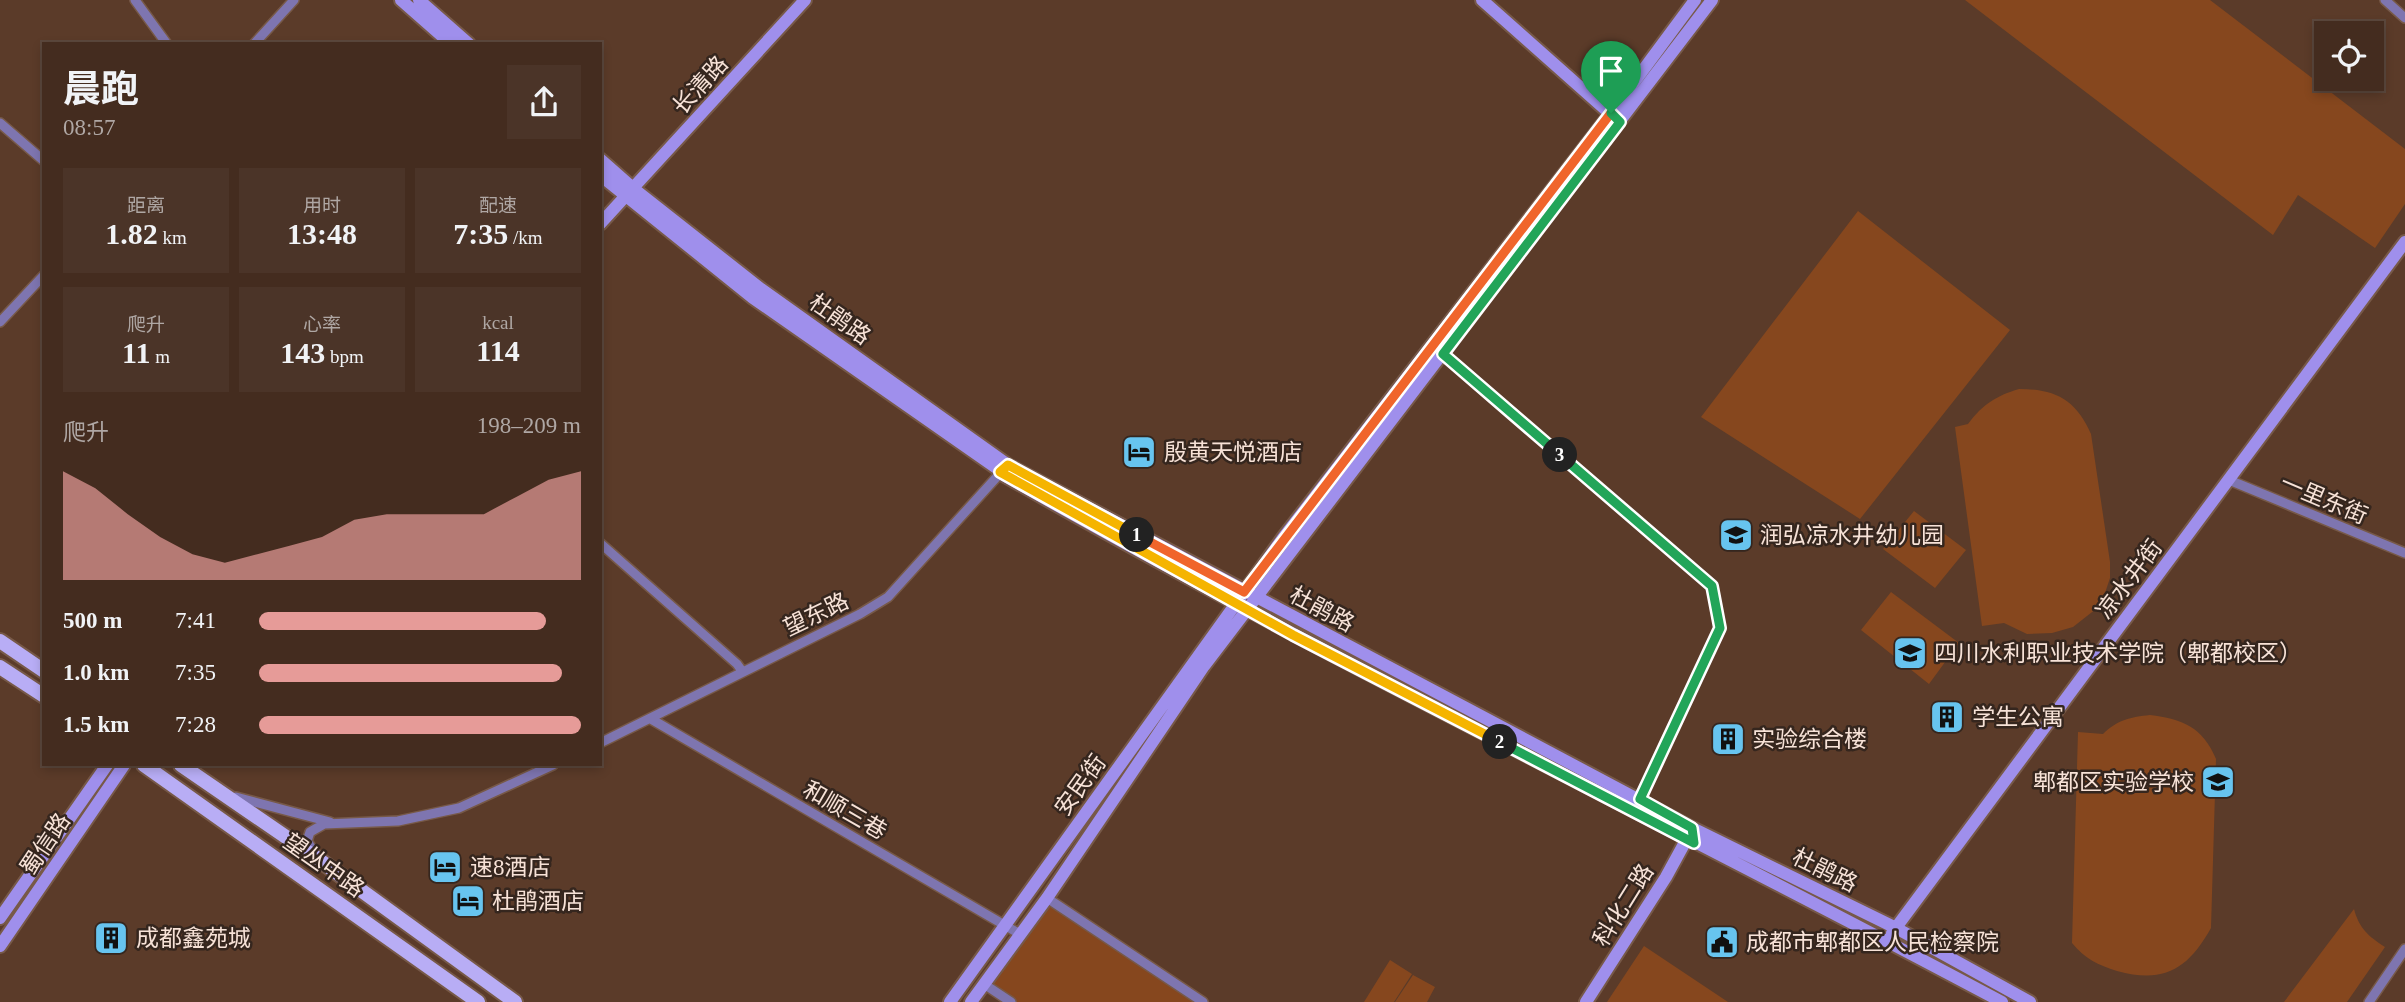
<!DOCTYPE html>
<html lang="zh">
<meta charset="utf-8">
<style>
body{margin:0;font-family:"Times New Roman","Noto Sans SC",serif;background:#4b3428;color:#f1f3f6;height:100vh;display:flex;flex-direction:column;font-size:26px;white-space:nowrap}
*{box-sizing:border-box;margin:0}
p{font-size:23px;color:#afa7a4}
.icon{flex:none;width:38px;height:38px;fill:none;stroke:currentColor;stroke-width:2;stroke-linecap:round;stroke-linejoin:round}
.map{position:relative;flex:1;overflow:hidden}
.drawer{position:absolute;left:42px;top:42px;width:560px;height:724px;display:flex;flex-direction:column;background:#442c1f;border-radius:0px;box-shadow:0 4px 10px #0003,0 0 0 2px #5c483d}
.drawer>*{flex:none}
.fabs{position:absolute;left:2314px;top:21px;display:grid;gap:14px}
.fabs a{display:grid;place-items:center;width:70px;height:70px;border-radius:0px;background:#442c1f;box-shadow:0 4px 10px #0003,0 0 0 2px #5c483d;font-size:35px}
.pin{position:absolute;display:grid;place-items:center;width:60px;height:60px;color:#fff;margin:-72px -30px;border-radius:50% 50% 50% 0;rotate:-45deg;box-shadow:0 0 7px #0007}
.pin .icon{rotate:45deg}
.km{position:absolute;width:35px;height:35px;margin:-18px;border-radius:50%;background:#222;color:#fff;font-size:19px;line-height:35px;text-align:center}
.round{display:grid;place-items:center;flex:none;width:74px;height:74px;border-radius:0px;background:#4b3428}
.head{display:flex;align-items:center;justify-content:space-between;height:119px;padding:0 21px}
h1{font-size:38px;font-weight:700;line-height:52px}
.metrics{display:grid;grid-template-columns:repeat(3,1fr);gap:10px;height:119px;padding:7px 21px}
.metrics div{display:grid;align-content:center;border-radius:0px;background:#4b3428;text-align:center}
.metrics b{font-size:30px;font-weight:700}
.metrics small{font-size:19px;font-weight:400}
.metrics p{font-size:19px}
.chart{height:196px;padding:14px 21px}
.chart p{display:flex;justify-content:space-between}
.chart svg{width:100%;height:126px;margin-top:7px;fill:#e69b98;opacity:.7}
ul{padding:0 21px;list-style:none;font-size:23px}
li{display:grid;grid-template-columns:112px 84px 1fr;align-items:center;height:52px}
li i{height:18px;border-radius:9px;background:#e69b98}
.map>svg:first-child{display:block}
.green{fill:#86471e}
.lines{fill:none;stroke-linecap:round;stroke-linejoin:round}
.street-casing{stroke:#775948;stroke-width:12}
.secondary-casing{stroke:#775948;stroke-width:16}
.primary-casing{stroke:#775948;stroke-width:18}
.street{stroke:#7e75b0;stroke-width:9}
.secondary{stroke:#9f8fec;stroke-width:12}
.primary{stroke:#b8adf5;stroke-width:14}
.split-1-casing{stroke:#fff;stroke-width:14}
.split-2-casing{stroke:#fff;stroke-width:14}
.split-3-casing{stroke:#fff;stroke-width:14}
.split-4-casing{stroke:#fff;stroke-width:14}
.split-1{stroke:#f0652b;stroke-width:9}
.split-2{stroke:#f5b400;stroke-width:9}
.split-3{stroke:#22a559;stroke-width:9}
.split-4{stroke:#22a559;stroke-width:9}
.labels{text-anchor:middle;stroke-width:5;stroke-linejoin:round;paint-order:stroke}
.street-label{font-size:23px;fill:#f7e2d7;stroke:#35261e}
.poi-label{font-size:23px;fill:#f7e2d7;stroke:#35261e;text-anchor:start}
</style>
<div class="map">
<svg width="2405" height="1002" viewBox="0 0 2405 1002">
<rect width="100%" height="100%" fill="#5b3b29"/>
<!-- green -->
<path class="green" d="M1965 0H2210L2405 149V204L2375 248 2298 195 2273 235Z
M1858 211 2010 330 1860 519 1701 417Z
M2019 389C2056 389 2076 400 2091 434L2110 562V578L2101 605 2073 627 2052 633 2027 634 2004 623 1982 626 1955 427 1968 424C1983 404 1996 396 2019 389Z
M1914 511 1966 550 1935 588 1883 549Z
M1891 592 1959 643 1929 684 1861 630Z
M2150 715C2182 719 2203 727 2216 759L2211 928C2188 969 2164 984 2117 971 2098 965 2085 959 2072 943L2078 732 2103 734C2117 720 2131 717 2150 715Z
M1048 904 1195 1002H1016L991 985Z
M2354 909C2359 928 2368 936 2385 947L2347 1002H2284Z
M1644 946 1728 1002H1607Z
M1390 960 1412 974 1394 1002H1364Z
M1413 975 1435 987 1427 1002H1395Z"/>
<g class="lines">
<!-- street casing -->
<g class="street-casing">
<path id="street" d="M135 0 167 44
M2385 0 2405 18
M254 44 294 0
M0 123 44 161
M0 322 44 275
M1443 354 1712 586 1720 628 1640 799
M2229 480 2405 553
M600 543 737 664 742 671
M651 719 1020 934
M600 743 860 614 888 597 1004 469
M236 797 330 822
M316 855 307 841 310 832 324 824 398 821 459 808 553 765
M1047 898 1203 1002
M984 984 1011 1002
M2369 1002 2405 949"/>
</g>
<!-- secondary casing -->
<g class="secondary-casing">
<path id="secondary" d="M401 0 451 44
M419 0 469 44
M1482 0 1615 118
M600 159 634 189 761 289 1008 465 1692 828 1896 928 2030 1002
M600 175 753 298 998 469 1000 473C1328 661 1669 824 2002 1002
M600 224 805 0
M0 918 107 765
M1892 933 2405 242
M0 946 124 765
M950 1002 1283 538 1609 116 1695 0
M971 1002 1047 898 1204 666 1712 0
M1586 1002 1666 877 1689 835"/>
</g>
<!-- primary casing -->
<g class="primary-casing">
<path id="primary" d="M0 641 44 671
M0 667 44 696
M144 765 478 1002
M181 765 318 859 515 1002"/>
</g>
<!-- street -->
<use href="#street" class="street"/>
<!-- secondary -->
<use href="#secondary" class="secondary"/>
<!-- primary -->
<use href="#primary" class="primary"/>
</g>
<g class="lines">
<!-- split-1 casing -->
<g class="split-1-casing">
<path id="split-1" d="M1137 535 1244 592 1611 113"/>
</g>
<!-- split-2 casing -->
<g class="split-2-casing">
<path id="split-2" d="M1137 535 1008 465 1000 472 1293 635 1500 742"/>
</g>
<!-- split-3 casing -->
<g class="split-3-casing">
<path id="split-3" d="M1500 742 1694 843 1692 828 1640 799 1720 628 1712 586 1560 455"/>
</g>
<!-- split-4 casing -->
<g class="split-4-casing">
<path id="split-4" d="M1560 455 1443 354 1620 122 1611 113"/>
</g>
<!-- split-1 -->
<use href="#split-1" class="split-1"/>
<!-- split-2 -->
<use href="#split-2" class="split-2"/>
<!-- split-3 -->
<use href="#split-3" class="split-3"/>
<!-- split-4 -->
<use href="#split-4" class="split-4"/>
</g>
<!-- icons -->
<defs>
<g id="hotel-square" transform="scale(1.75)"><rect x="-9" y="-9" width="18" height="18" rx="4" fill="#67c4ef" stroke="#35261e"/><path d="M-6-4.5h1.5V1H6V5H4.5V3h-9V5H-6ZM-4 0a1.8 1.8 0 1 1 3.6 0ZM.5 0V-2.5h3Q6-2.5 6 0Z" fill="#111"/></g>
<g id="school-square" transform="scale(1.75)"><rect x="-9" y="-9" width="18" height="18" rx="4" fill="#67c4ef" stroke="#35261e"/><path d="M0-5L7-2L0 1L-7-2ZM-4 1L0 2.5L4 1V4Q0 6-4 4Z" fill="#111"/></g>
<g id="building-square" transform="scale(1.75)"><rect x="-9" y="-9" width="18" height="18" rx="4" fill="#67c4ef" stroke="#35261e"/><path d="M-4-6H4V6H1V3H-1V6H-4ZM-2.5-4.3h1.7v1.8h-1.7ZM.8-4.3h1.7v1.8H.8ZM-2.5-1h1.7V.8h-1.7ZM.8-1h1.7V.8H.8Z" fill="#111"/></g>
<g id="civic-square" transform="scale(1.75)"><rect x="-9" y="-9" width="18" height="18" rx="4" fill="#67c4ef" stroke="#35261e"/><path d="M-.6-6.5H3V-4.5H.6V-3L4-1V1h2V6H-6V1h2V-1L-.6-3ZM-1.2 2.5V6h2.4V2.5Z" fill="#111"/></g>
</defs>
<g fill-rule="evenodd">
<use href="#hotel-square" x="1139" y="452"/>
<use href="#school-square" x="1736" y="535"/>
<use href="#school-square" x="1910" y="653"/>
<use href="#building-square" x="1947" y="717"/>
<use href="#building-square" x="1728" y="739"/>
<use href="#school-square" x="2218" y="782"/>
<use href="#hotel-square" x="445" y="867"/>
<use href="#hotel-square" x="468" y="901"/>
<use href="#building-square" x="111" y="938"/>
<use href="#civic-square" x="1722" y="942"/>
</g>
<g class="labels">
<!-- street labels -->
<g class="street-label">
<text transform="translate(700 85) rotate(-48)" y="8">长清路</text>
<text transform="translate(840 319) rotate(35)" y="8">杜鹃路</text>
<text transform="translate(2324 499) rotate(23)" y="8">一里东街</text>
<text transform="translate(2129 579) rotate(-53)" y="8">凉水井街</text>
<text transform="translate(1322 609) rotate(28)" y="8">杜鹃路</text>
<text transform="translate(816 614) rotate(-26)" y="8">望东路</text>
<text transform="translate(1080 785) rotate(-54)" y="8">安民街</text>
<text transform="translate(845 810) rotate(30)" y="8">和顺三巷</text>
<text transform="translate(45 844) rotate(-56)" y="8">蜀信路</text>
<text transform="translate(324 865) rotate(35)" y="8">望丛中路</text>
<text transform="translate(1825 870) rotate(26)" y="8">杜鹃路</text>
<text transform="translate(1623 905) rotate(-58)" y="8">科化二路</text>
</g>
<!-- poi labels -->
<g class="poi-label">
<text x="1164" y="460">殷黄天悦酒店</text>
<text x="1760" y="543">润弘凉水井幼儿园</text>
<text x="1934" y="661">四川水利职业技术学院（郫都校区）</text>
<text x="1972" y="725">学生公寓</text>
<text x="1752" y="747">实验综合楼</text>
<text x="2194" y="790" text-anchor="end">郫都区实验学校</text>
<text x="470" y="875">速8酒店</text>
<text x="492" y="909">杜鹃酒店</text>
<text x="136" y="946">成都鑫苑城</text>
<text x="1746" y="950">成都市郫都区人民检察院</text>
</g>
</g>
</svg>
<div class="fabs">
<a><svg class="icon" aria-label="locate" viewBox="0 0 24 24"><circle cx="12" cy="12" r="6"/><path d="M12 2v4M12 18v4M2 12h4M18 12h4"/></svg></a>
</div>
<div class="pin" style="left:1611px;top:113px;background:#1e9e55"><svg class="icon" aria-label="arrive" viewBox="0 0 24 24"><path d="M6 21V4h12l-3 4 3 4H6"/></svg></div>
<b class="km" style="left:1137px;top:535px">1</b>
<b class="km" style="left:1500px;top:742px">2</b>
<b class="km" style="left:1560px;top:455px">3</b>
<section class="drawer">
<div class="head"><div><h1>晨跑</h1><p>08:57</p></div><a class="round"><svg class="icon" aria-label="share" viewBox="0 0 24 24"><path d="M12 15V3M7 8l5-5 5 5M5 13v7h14v-7"/></svg></a></div>
<div class="metrics">
<div><p>距离</p><b>1.82<small> km</small></b></div>
<div><p>用时</p><b>13:48</b></div>
<div><p>配速</p><b>7:35<small> /km</small></b></div>
</div>
<div class="metrics">
<div><p>爬升</p><b>11<small> m</small></b></div>
<div><p>心率</p><b>143<small> bpm</small></b></div>
<div><p>kcal</p><b>114</b></div>
</div>
<div class="chart"><p><span>爬升</span>198–209 m</p>
<svg viewBox="0 0 160 44" preserveAspectRatio="none"><path d="M0 44V6L10 12L20 21L30 29L40 35L50 38L60 35L70 32L80 29L90 23L100 21L110 21L120 21L130 21L140 15L150 9L160 6V44z"/></svg>
</div>
<ul>
<li><b>500 m</b>7:41<i style="width:89%"></i></li>
<li><b>1.0 km</b>7:35<i style="width:94%"></i></li>
<li><b>1.5 km</b>7:28<i style="width:100%"></i></li>
</ul>
</section>
</div>
